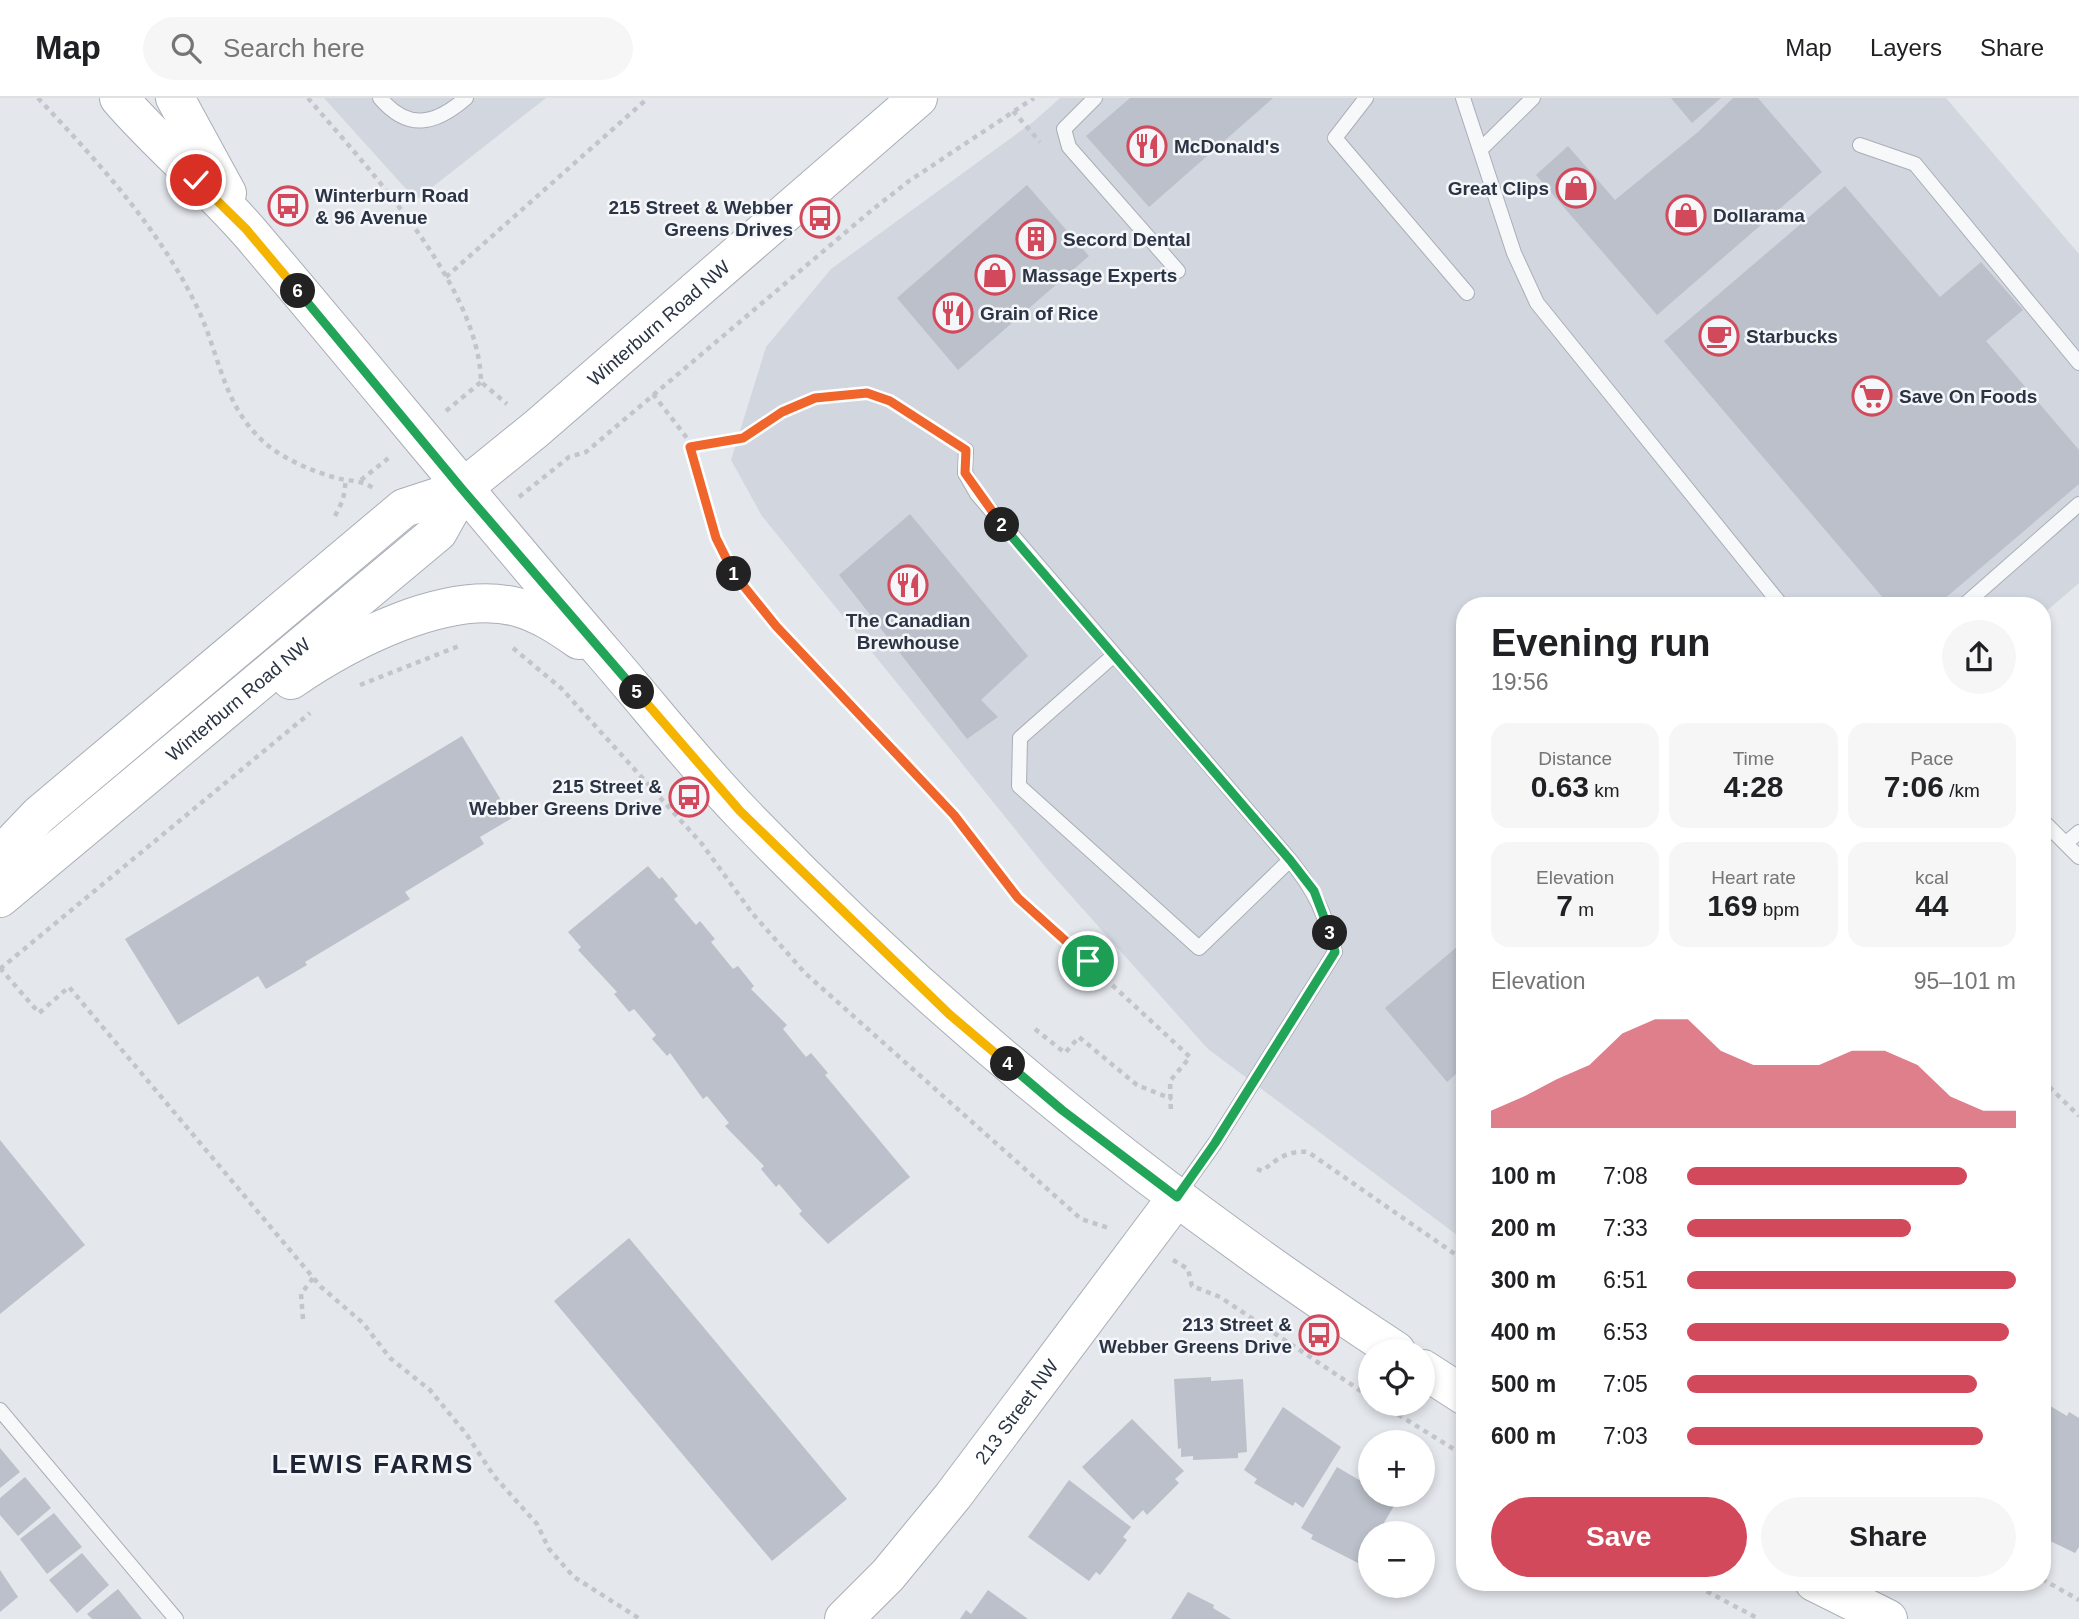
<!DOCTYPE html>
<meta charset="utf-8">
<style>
body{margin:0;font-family:Helvetica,sans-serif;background:#f6f6f6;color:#202124;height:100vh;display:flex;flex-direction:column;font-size:26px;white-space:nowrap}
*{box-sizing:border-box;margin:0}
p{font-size:23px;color:#757577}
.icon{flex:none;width:38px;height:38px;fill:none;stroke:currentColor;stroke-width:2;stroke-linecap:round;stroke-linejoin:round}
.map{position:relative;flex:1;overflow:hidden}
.drawer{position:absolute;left:1456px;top:499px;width:595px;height:994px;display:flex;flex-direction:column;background:#fff;border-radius:28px;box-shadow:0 4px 10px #0003}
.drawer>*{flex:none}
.controls{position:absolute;left:1358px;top:1241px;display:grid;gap:14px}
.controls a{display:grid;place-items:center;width:77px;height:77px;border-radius:50%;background:#fff;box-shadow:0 4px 10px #0003;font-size:35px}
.pin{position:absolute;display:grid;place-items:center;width:60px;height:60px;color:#fff;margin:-30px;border:4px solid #fff;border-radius:50%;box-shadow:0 2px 7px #0007}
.km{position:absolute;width:35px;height:35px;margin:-18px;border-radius:50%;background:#222;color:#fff;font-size:19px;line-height:35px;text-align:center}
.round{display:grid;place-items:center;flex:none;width:74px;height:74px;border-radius:37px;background:#f6f6f6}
.headline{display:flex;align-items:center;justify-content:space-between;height:119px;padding:0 35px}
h1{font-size:38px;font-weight:700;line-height:52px}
.stats{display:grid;grid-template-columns:repeat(3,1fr);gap:10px;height:119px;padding:7px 35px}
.stats div{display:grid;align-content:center;border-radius:18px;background:#f6f6f6;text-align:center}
.stats b{font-size:30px;font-weight:700}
.stats small{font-size:19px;font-weight:400}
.stats p{font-size:19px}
.chart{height:196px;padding:14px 35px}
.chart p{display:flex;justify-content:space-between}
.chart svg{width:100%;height:126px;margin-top:7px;fill:#d1495b;opacity:.7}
.button{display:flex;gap:14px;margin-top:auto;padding:14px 35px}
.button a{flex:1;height:80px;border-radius:42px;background:#d1495b;color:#fff;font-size:28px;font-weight:700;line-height:80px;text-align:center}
.button a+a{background:#f6f6f6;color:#202124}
ul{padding:0 35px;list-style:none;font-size:23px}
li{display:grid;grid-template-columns:112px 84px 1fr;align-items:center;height:52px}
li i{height:18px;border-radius:9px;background:#d1495b}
header{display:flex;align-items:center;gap:42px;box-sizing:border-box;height:98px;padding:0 35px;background:#fff;border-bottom:2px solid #e0e0e0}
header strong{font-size:33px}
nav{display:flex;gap:38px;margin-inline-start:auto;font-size:24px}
.search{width:490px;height:63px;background:#f6f6f6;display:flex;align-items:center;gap:18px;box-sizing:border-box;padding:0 24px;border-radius:38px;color:#757577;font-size:26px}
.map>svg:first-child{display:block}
.built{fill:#d2d6de}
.building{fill:#bbc0ca}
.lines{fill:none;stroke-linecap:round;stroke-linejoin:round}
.lane-casing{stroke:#a9aeb7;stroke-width:16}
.secondary-casing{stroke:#a9aeb7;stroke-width:40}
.path{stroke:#c2c5cb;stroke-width:4.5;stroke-dasharray:5 5;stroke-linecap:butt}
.lane{stroke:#f7f8fa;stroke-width:14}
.secondary{stroke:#fff;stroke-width:38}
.split-1-casing{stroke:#fff;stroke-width:14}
.split-2-casing{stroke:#fff;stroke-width:14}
.split-3-casing{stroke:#fff;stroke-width:14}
.split-4-casing{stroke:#fff;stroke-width:14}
.split-5-casing{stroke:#fff;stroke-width:14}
.split-6-casing{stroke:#fff;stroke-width:14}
.split-7-casing{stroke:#fff;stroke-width:14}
.split-1{stroke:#f0652b;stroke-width:9}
.split-2{stroke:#f0652b;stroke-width:9}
.split-3{stroke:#22a559;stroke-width:9}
.split-4{stroke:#22a559;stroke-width:9}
.split-5{stroke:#f5b400;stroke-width:9}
.split-6{stroke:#22a559;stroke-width:9}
.split-7{stroke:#f5b400;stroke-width:9}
.labels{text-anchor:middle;stroke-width:5;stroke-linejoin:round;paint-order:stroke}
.poi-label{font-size:19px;font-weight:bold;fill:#2b3445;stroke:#f4f6f9;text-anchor:start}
.street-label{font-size:19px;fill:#2b3445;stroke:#f4f6f9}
.district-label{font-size:26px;font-weight:bold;letter-spacing:2px;fill:#1d2536;stroke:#f4f6f9}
</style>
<header>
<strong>Map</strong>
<div class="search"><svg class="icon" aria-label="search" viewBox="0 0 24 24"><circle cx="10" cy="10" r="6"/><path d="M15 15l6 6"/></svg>Search here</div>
<nav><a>Map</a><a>Layers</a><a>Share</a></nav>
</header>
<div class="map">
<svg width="2079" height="1521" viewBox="0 0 2079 1521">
<rect width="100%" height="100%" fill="#e4e7ec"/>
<!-- built -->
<path class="built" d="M324 0H546L416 102Z
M1060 0H1946L2079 156V485L2042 517V508H1465V1143L1208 951 1048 772 762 418 731 362 766 249 831 171 1033 24Z"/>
<!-- building -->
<path class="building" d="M1130 0H1273L1149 109 1086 38Z
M1671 0H1721L1692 25Z
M1733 0H1758L1822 74 1657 217 1536 77 1568 48 1615 102 1698 34Z
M1027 87 1089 158 958 272 897 200Z
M1845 88 1940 199 1981 164 2023 212 1986 243 2079 352V386L1936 508H1890L1664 243Z
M910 416 1028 558 981 602 998 619 967 641 839 477Z
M462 638 512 720 480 739 484 746 405 794 410 801 305 864 307 867 266 891 258 878 178 927 125 841Z
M648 768 659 781 662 779 678 798 674 801 696 827 700 823 715 841 711 844 733 871 738 868 754 888 751 891 787 927 783 931 806 959 811 955 828 975 825 977 910 1079 828 1146 799 1116 802 1113 779 1086 776 1089 761 1071 764 1068 725 1028 729 1025 707 998 703 1001 670 955 667 958 652 941 656 937 634 911 629 914 614 896 617 894 578 852 581 849 568 834Z
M1465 842V968L1447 984 1385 910Z
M0 1042 85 1147 0 1216Z
M629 1140 847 1401 772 1463 554 1203Z
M1211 1279V1283L1243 1281 1247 1354 1238 1355V1360L1193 1362V1358L1181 1359V1350L1178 1351 1174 1281Z
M2042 1303 2067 1318 2069 1314 2079 1320V1449L2075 1455 2042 1439Z
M1283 1309 1341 1349 1303 1410 1295 1404 1293 1408 1254 1385 1257 1381 1244 1372Z
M1132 1321 1184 1373 1175 1381 1179 1385 1147 1417 1143 1412 1133 1422 1082 1369Z
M0 1350 20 1374 0 1390Z
M1337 1369 1366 1386 1370 1385V1396H1390L1398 1401 1378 1435H1370V1449L1360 1466 1311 1441 1313 1437 1301 1430Z
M25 1379 51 1410 18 1438 0 1417V1400Z
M1069 1382 1131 1429 1123 1439 1127 1442 1100 1477 1096 1474 1089 1483 1028 1439Z
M54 1415 82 1449 47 1476 20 1441Z
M82 1455 109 1487 77 1515 49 1482Z
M0 1472 18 1499 0 1514Z
M118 1491 142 1521H92L87 1516Z
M988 1492 1028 1521H960L966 1512 971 1516Z
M1188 1494 1214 1507 1213 1510 1231 1521H1171Z"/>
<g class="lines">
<!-- lane casing -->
<g class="lane-casing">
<path id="lane" d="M380 0C408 33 435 27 466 0
M1095 0 1064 31 1069 49 1178 173
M1366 0 1335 40 1467 195
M1463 0 1514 155 1537 205 1782 508
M1860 47 1915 66 2079 265
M1480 52 1533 0
M966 352 965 375 977 396 1290 762C1315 793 1325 815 1335 854L1215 1045 1178 1097
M1963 508 2079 406
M1113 558 1020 640 1019 688 1199 850 1290 762
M2042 722 2079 759
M2066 745 2079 734
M0 1312 176 1521"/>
</g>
<!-- secondary casing -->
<g class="secondary-casing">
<g id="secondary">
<path d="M119 0C160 48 210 88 251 136 370 276 486 419 606 558 651 610 694 665 742 715 938 919 1159 1098 1396 1253"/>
<path d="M175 0 227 95"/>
<path d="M291 582C348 543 447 491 517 509 541 516 559 528 579 542"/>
<path id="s1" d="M0 758 39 717 404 410 462 391 536 331 918 0"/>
<path id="s2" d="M0 800 438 434 462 391"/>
<path d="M1423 1271 1465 1298"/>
<path d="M1814 1484 1888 1521"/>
<path id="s3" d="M844 1521 888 1477 953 1398 1177 1099"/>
</g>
</g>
<!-- path -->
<path class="path" d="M38 0C98 64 160 131 198 211 222 263 223 312 271 350 289 363 312 373 333 379 348 384 360 381 373 390
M308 0C369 72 479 187 481 284L507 306
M1013 13 1040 44
M446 179 648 0
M653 296 687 340 716 440 736 481 776 528 954 717 1018 800 1190 959 1170 983 1171 1016
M446 313 481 284
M690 349 743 340 782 314 815 301 867 295 890 303 947 341
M361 382 391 358
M519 399 569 359 586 354 872 112 909 83 1034 0
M335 418 343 402 346 382
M513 550 562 591 702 746 752 815 805 875 1081 1121 1109 1130
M360 587 459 548
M0 870 39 915 69 889 321 1189 363 1225 390 1260 430 1292 467 1337 494 1378 537 1426 549 1451 574 1479 640 1521
M0 871 310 615
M1035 931 1065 955 1079 939 1137 987 1172 1001
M2042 982 2079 1018
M1257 1071 1262 1073C1277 1061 1288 1052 1308 1054L1465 1163
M1173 1162 1188 1171 1192 1188 1220 1199 1370 1299
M303 1221 301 1196 313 1180
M1381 1306 1465 1358
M2042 1481 2079 1502
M1689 1484 1759 1521"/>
<!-- lane -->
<use href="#lane" class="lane"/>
<!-- secondary -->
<use href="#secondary" class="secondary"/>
</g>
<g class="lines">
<!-- split-1 casing -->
<g class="split-1-casing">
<path id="split-1" d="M734 476 776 528 954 717 1018 800 1088 863"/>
</g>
<!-- split-2 casing -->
<g class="split-2-casing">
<path id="split-2" d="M734 476 716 440 690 349 743 340 782 314 815 300 867 295 890 303 966 352 965 375 1002 427"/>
</g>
<!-- split-3 casing -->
<g class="split-3-casing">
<path id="split-3" d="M1002 427 1290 762 1314 793 1330 835"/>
</g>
<!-- split-4 casing -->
<g class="split-4-casing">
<path id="split-4" d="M1008 966 1062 1012 1177 1099 1215 1045 1335 854 1330 835"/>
</g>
<!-- split-5 casing -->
<g class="split-5-casing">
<path id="split-5" d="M637 594 740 713 949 916 1008 966"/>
</g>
<!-- split-6 casing -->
<g class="split-6-casing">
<path id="split-6" d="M298 193 462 391 637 594"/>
</g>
<!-- split-7 casing -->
<g class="split-7-casing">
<path id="split-7" d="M196 82 246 131 298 193"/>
</g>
<!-- split-1 -->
<use href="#split-1" class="split-1"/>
<!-- split-2 -->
<use href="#split-2" class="split-2"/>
<!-- split-3 -->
<use href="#split-3" class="split-3"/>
<!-- split-4 -->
<use href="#split-4" class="split-4"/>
<!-- split-5 -->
<use href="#split-5" class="split-5"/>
<!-- split-6 -->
<use href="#split-6" class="split-6"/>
<!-- split-7 -->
<use href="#split-7" class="split-7"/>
</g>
<!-- icons -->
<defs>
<g id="restaurant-ring" transform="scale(2.0125)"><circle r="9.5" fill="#f4f6f9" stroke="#d1495b" stroke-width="1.5"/><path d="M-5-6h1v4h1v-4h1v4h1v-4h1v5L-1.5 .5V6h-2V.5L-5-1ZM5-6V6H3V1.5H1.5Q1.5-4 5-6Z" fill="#d1495b"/></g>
<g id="shop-ring" transform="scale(2.0125)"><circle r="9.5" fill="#f4f6f9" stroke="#d1495b" stroke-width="1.5"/><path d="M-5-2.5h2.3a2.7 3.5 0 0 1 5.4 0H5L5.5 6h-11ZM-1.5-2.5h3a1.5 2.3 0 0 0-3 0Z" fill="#d1495b"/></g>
<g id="bus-ring" transform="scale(2.0125)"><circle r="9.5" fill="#f4f6f9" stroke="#d1495b" stroke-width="1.5"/><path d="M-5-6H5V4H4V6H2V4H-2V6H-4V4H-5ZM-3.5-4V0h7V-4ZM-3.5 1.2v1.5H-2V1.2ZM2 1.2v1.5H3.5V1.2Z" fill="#d1495b"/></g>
<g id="building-ring" transform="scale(2.0125)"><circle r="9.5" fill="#f4f6f9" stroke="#d1495b" stroke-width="1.5"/><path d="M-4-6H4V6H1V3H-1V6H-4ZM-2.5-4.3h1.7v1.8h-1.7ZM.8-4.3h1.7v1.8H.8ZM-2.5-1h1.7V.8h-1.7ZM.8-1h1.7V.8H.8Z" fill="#d1495b"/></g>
<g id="cafe-ring" transform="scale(2.0125)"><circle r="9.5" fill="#f4f6f9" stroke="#d1495b" stroke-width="1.5"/><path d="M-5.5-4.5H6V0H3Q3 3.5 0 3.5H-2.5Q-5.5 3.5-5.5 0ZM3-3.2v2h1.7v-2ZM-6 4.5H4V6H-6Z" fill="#d1495b"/></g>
<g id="supermarket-ring" transform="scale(2.0125)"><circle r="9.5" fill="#f4f6f9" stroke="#d1495b" stroke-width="1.5"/><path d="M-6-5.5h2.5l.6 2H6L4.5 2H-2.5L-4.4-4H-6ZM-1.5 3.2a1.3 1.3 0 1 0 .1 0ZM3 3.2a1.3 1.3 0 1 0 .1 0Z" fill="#d1495b"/></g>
</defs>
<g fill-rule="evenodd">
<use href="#restaurant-ring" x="1147" y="48"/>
<use href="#shop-ring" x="1576" y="90"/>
<use href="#bus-ring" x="288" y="108"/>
<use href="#shop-ring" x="1686" y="117"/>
<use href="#bus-ring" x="820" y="120"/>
<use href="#building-ring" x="1036" y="141"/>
<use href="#shop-ring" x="995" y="177"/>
<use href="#restaurant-ring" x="953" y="215"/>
<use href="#cafe-ring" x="1719" y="238"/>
<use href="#supermarket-ring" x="1872" y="298"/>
<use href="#restaurant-ring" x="908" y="487"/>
<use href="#bus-ring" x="689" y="699"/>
<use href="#bus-ring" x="1319" y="1237"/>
</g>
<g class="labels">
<!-- poi labels -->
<g class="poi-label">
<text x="1174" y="55">McDonald's</text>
<text x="1549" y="97" text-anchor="end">Great Clips</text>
<text x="315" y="104">Winterburn Road<tspan x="315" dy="22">&amp; 96 Avenue</tspan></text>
<text x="793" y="116" text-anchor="end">215 Street &amp; Webber<tspan x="793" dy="22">Greens Drives</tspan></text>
<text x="1713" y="124">Dollarama</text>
<text x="1063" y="148">Secord Dental</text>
<text x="1022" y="184">Massage Experts</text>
<text x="980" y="222">Grain of Rice</text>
<text x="1746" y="245">Starbucks</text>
<text x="1899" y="305">Save On Foods</text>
<text x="908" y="529" text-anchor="middle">The Canadian<tspan x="908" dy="22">Brewhouse</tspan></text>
<text x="662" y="695" text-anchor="end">215 Street &amp;<tspan x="662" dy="22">Webber Greens Drive</tspan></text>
<text x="1292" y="1233" text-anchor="end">213 Street &amp;<tspan x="1292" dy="22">Webber Greens Drive</tspan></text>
</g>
<!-- street labels -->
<g class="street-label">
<text dy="7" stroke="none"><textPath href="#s1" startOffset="852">Winterburn Road NW</textPath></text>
<text dy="7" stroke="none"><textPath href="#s2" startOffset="310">Winterburn Road NW</textPath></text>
<text dy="7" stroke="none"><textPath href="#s3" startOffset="270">213 Street NW</textPath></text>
</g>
<!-- district labels -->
<g class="district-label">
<text x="373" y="1375">LEWIS FARMS</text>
</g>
</g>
</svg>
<div class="controls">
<a><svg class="icon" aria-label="locate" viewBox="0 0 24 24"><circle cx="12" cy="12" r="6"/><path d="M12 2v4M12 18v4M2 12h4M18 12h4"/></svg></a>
<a>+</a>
<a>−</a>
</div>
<div class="pin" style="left:1088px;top:863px;background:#1e9e55"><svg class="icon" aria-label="arrive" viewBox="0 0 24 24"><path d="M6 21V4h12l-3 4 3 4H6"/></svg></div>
<div class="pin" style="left:196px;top:82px;background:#d93025"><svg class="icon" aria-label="check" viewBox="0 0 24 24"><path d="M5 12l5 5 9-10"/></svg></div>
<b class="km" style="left:734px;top:476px">1</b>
<b class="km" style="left:1002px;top:427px">2</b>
<b class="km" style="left:1330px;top:835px">3</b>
<b class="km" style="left:1008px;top:966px">4</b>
<b class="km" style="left:637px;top:594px">5</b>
<b class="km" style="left:298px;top:193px">6</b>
<section class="drawer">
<div class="headline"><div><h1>Evening run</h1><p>19:56</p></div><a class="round"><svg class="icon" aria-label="share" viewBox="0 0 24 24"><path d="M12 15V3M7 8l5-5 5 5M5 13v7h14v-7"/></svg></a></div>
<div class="stats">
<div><p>Distance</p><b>0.63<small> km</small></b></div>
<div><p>Time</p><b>4:28</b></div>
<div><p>Pace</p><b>7:06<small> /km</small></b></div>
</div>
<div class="stats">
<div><p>Elevation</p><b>7<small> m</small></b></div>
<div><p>Heart rate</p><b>169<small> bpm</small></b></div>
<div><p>kcal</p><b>44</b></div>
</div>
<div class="chart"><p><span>Elevation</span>95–101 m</p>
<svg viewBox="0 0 160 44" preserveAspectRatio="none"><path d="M0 44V38L10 33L20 27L30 22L40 11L50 6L60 6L70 17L80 22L90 22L100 22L110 17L120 17L130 22L140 33L150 38L160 38V44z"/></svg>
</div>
<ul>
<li><b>100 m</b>7:08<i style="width:85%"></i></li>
<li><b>200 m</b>7:33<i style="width:68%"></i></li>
<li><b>300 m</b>6:51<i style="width:100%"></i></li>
<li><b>400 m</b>6:53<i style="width:98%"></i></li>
<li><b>500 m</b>7:05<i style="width:88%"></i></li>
<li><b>600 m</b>7:03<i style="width:90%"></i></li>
</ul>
<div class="button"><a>Save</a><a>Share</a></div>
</section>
</div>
